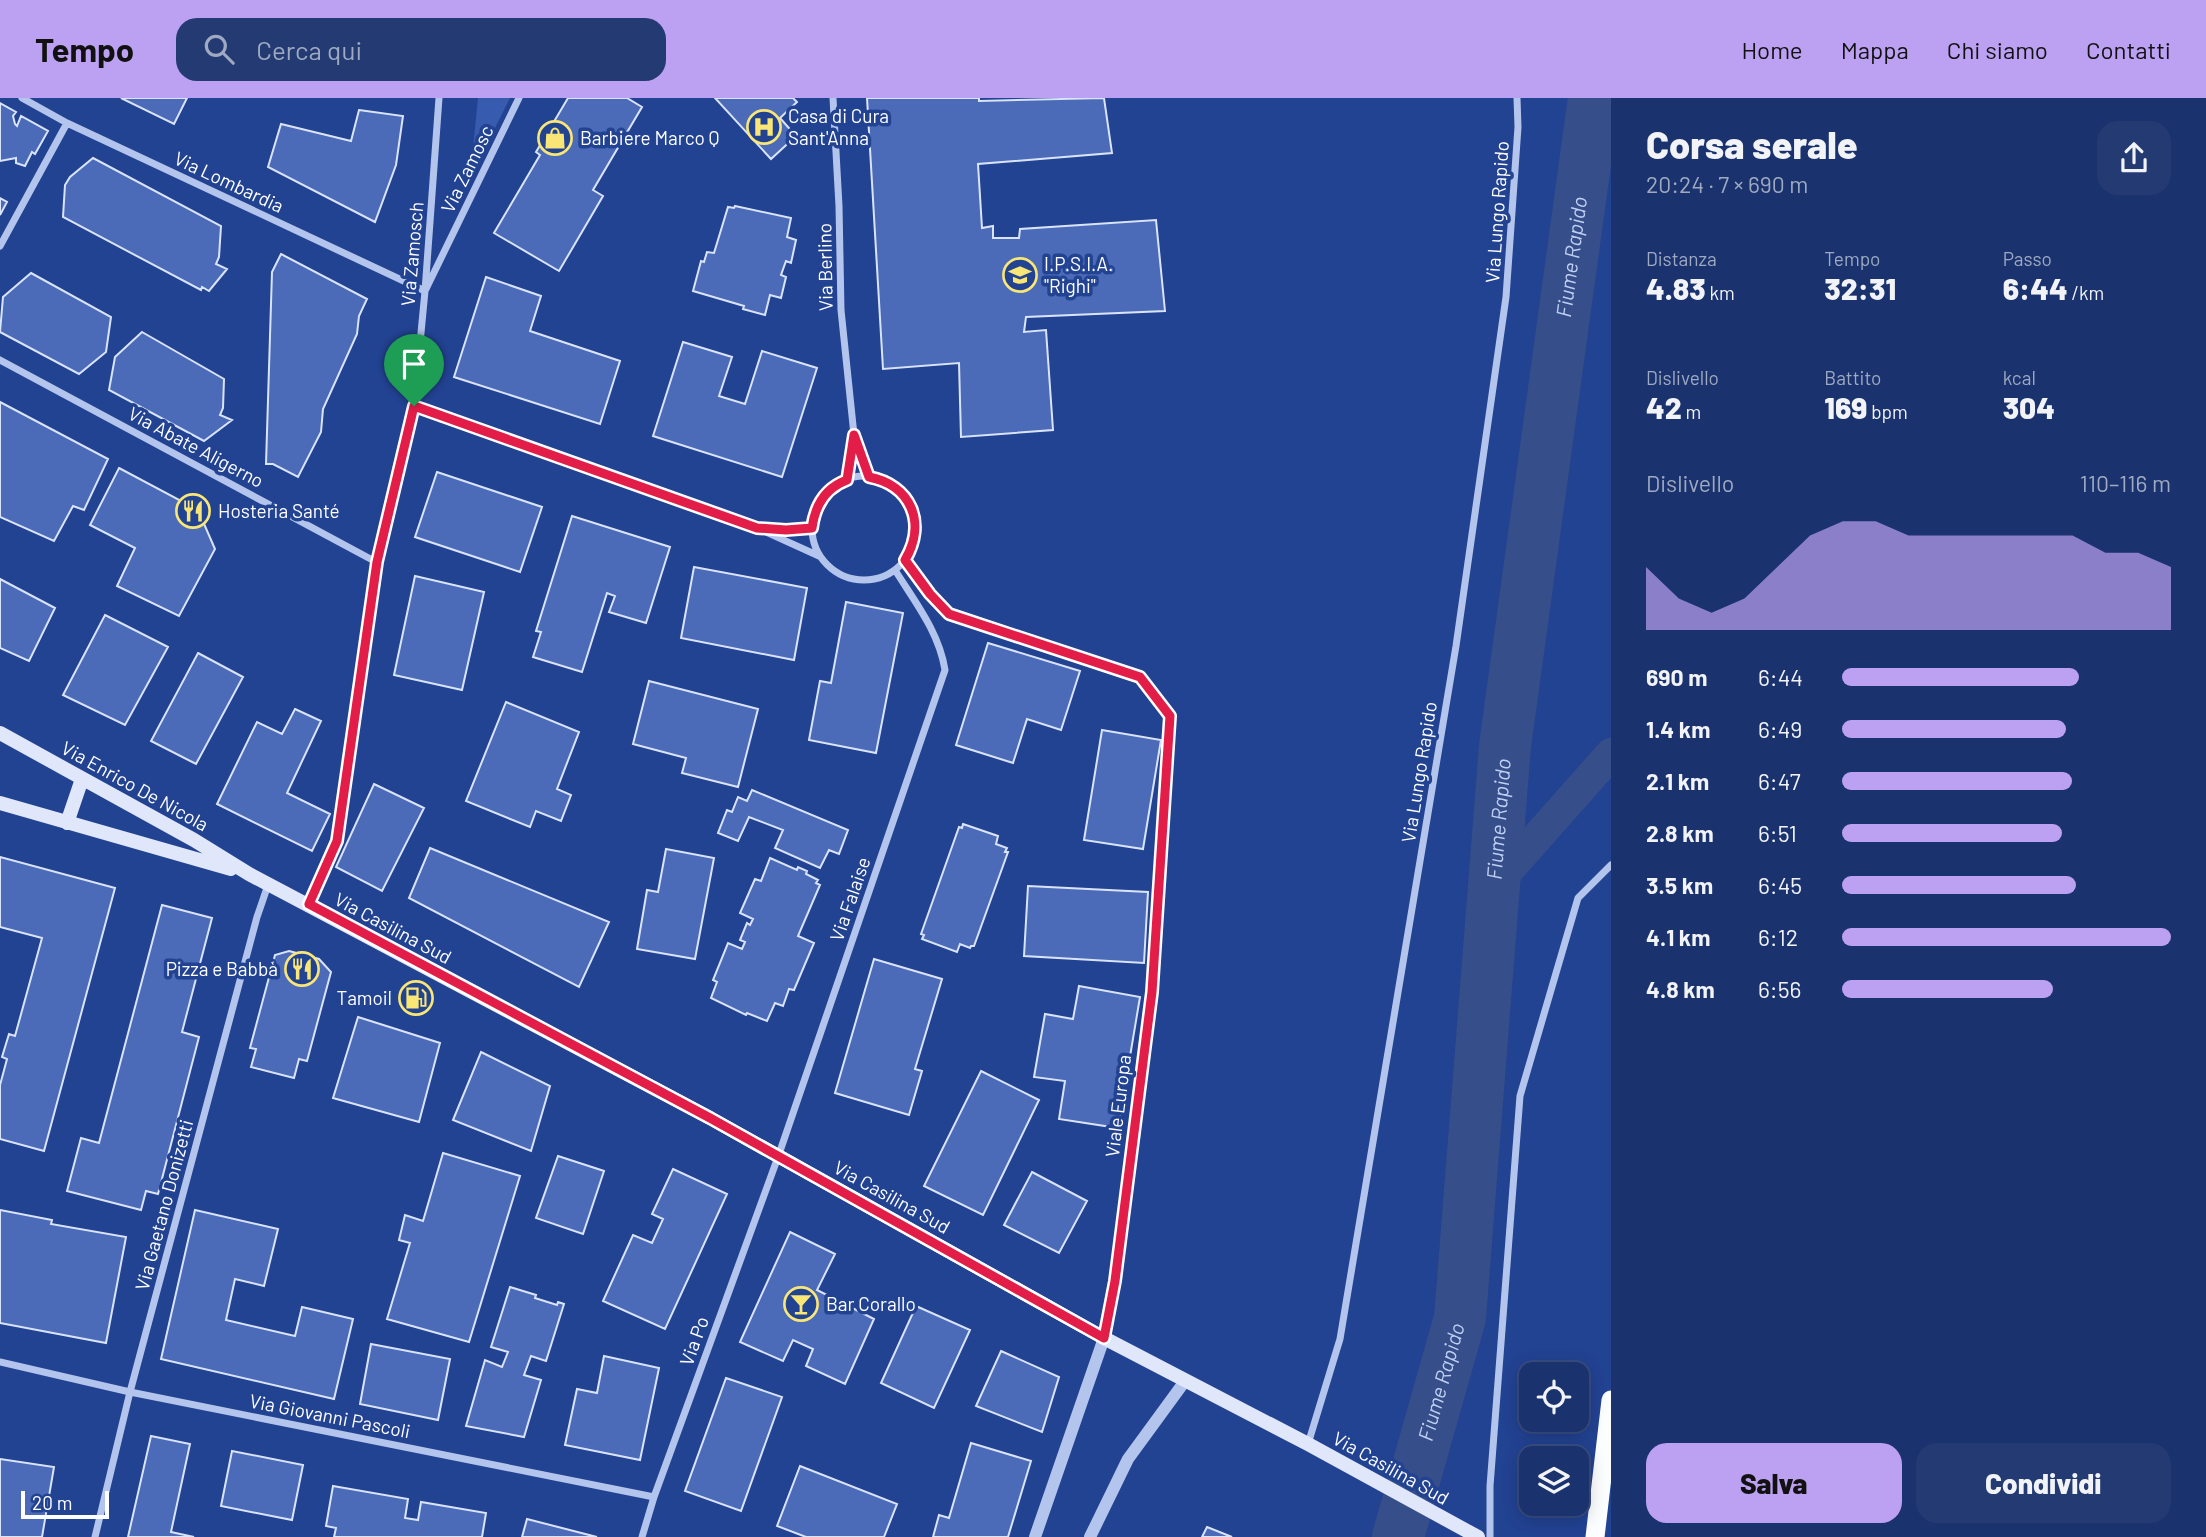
<!DOCTYPE html>
<html lang="it">
<meta charset="utf-8">
<style>
body{margin:0;font-family:Barlow,sans-serif;background:#233a73;color:#f1f3f6;height:100vh;display:flex;flex-direction:column;font-size:26px;white-space:nowrap}
*{box-sizing:border-box;margin:0}
p{font-size:23px;color:#9faac2}
.icon{flex:none;width:38px;height:38px;fill:none;stroke:currentColor;stroke-width:2;stroke-linecap:round;stroke-linejoin:round}
.map{position:relative;flex:1;overflow:hidden}
.side{display:flex;flex-direction:column;background:#1a326e;width:595px}
.side>*{flex:none}
.fabs{position:absolute;left:1519px;top:1264px;display:grid;gap:14px}
.fabs a{display:grid;place-items:center;width:70px;height:70px;border-radius:14px;background:#1a326e;box-shadow:0 4px 18px #0003,0 0 0 2px #384d81;font-size:35px}
.scale{position:absolute;left:21px;bottom:18px;width:88px;box-sizing:border-box;padding-left:7px;border:4px solid #fff;border-top:0;font-size:19px;line-height:24px;white-space:nowrap;color:#fff;-webkit-text-stroke:5px #224292;paint-order:stroke}
.pin{position:absolute;display:grid;place-items:center;width:60px;height:60px;color:#fff;margin:-72px -30px;border-radius:50% 50% 50% 0;rotate:-45deg;box-shadow:0 0 7px #0007}
.pin .icon{rotate:45deg}
.round{display:grid;place-items:center;flex:none;width:74px;height:74px;border-radius:21px;background:#233a73}
.summary{display:flex;align-items:center;justify-content:space-between;height:119px;padding:0 35px}
h1{font-size:38px;font-weight:800;line-height:52px}
.stats{display:grid;grid-template-columns:repeat(3,1fr);gap:10px;height:119px;padding:7px 35px}
.stats div{display:grid;align-content:center}
.stats b{font-size:30px;font-weight:800}
.stats small{font-size:19px;font-weight:400}
.stats p{font-size:19px}
.chart{height:196px;padding:14px 35px}
.chart p{display:flex;justify-content:space-between}
.chart svg{width:100%;height:126px;margin-top:7px;fill:#bca0f2;opacity:.7}
.action{display:flex;gap:14px;margin-top:auto;padding:14px 35px}
.action a{flex:1;height:80px;border-radius:21px;background:#bca0f2;color:#111;font-size:28px;font-weight:800;line-height:80px;text-align:center}
.action a+a{background:#233a73;color:#f1f3f6}
ul{padding:0 35px;list-style:none;font-size:23px}
li{display:grid;grid-template-columns:112px 84px 1fr;align-items:center;height:52px}
li i{height:18px;border-radius:9px;background:#bca0f2}
header{display:flex;align-items:center;gap:42px;box-sizing:border-box;height:98px;padding:0 35px;background:#bca0f2;color:#111}
header strong{font-size:33px}
nav{display:flex;gap:38px;margin-inline-start:auto;font-size:24px}
.search{width:490px;height:63px;background:#233a73;display:flex;align-items:center;gap:18px;box-sizing:border-box;padding:0 24px;border-radius:21px;color:#9faac2;font-size:26px}
main{display:flex;flex:1;min-height:0}
.map>svg:first-child{display:block}
.green{fill:#365baf}
.lines{fill:none;stroke-linecap:round;stroke-linejoin:round}
.canal{stroke:#364e89;stroke-width:32}
.river{stroke:#364e89;stroke-width:52}
.building{fill:#4b6bb9;stroke:#d9e3f9;stroke-width:2}
.minor{stroke:#b4c5ed;stroke-width:7}
.tertiary{stroke:#b4c5ed;stroke-width:12}
.secondary{stroke:#e0e7fa;stroke-width:14}
.trunk{stroke:#fcfdff;stroke-width:19}
.route-casing{stroke:#fff;stroke-width:14}
.route{stroke:#e11d48;stroke-width:9}
.labels{text-anchor:middle;stroke-width:7;stroke-linejoin:round;paint-order:stroke}
.poi-label{font-size:19px;fill:#fff;stroke:#224292;text-anchor:start}
.street-label{font-size:19px;fill:#fff;stroke:#224292}
.water-label{font-size:21px;font-style:italic;fill:#c0d0f4;stroke:#224292}
</style>
<header>
<strong>Tempo</strong>
<div class="search"><svg class="icon" aria-label="search" viewBox="0 0 24 24"><circle cx="10" cy="10" r="6"/><path d="M15 15l6 6"/></svg>Cerca qui</div>
<nav><a>Home</a><a>Mappa</a><a>Chi siamo</a><a>Contatti</a></nav>
</header>
<main>
<div class="map">
<svg width="1611" height="1439" viewBox="0 0 1611 1439">
<rect width="100%" height="100%" fill="#224292"/>
<!-- green -->
<path class="green" d="M478 0H510L470 80Z"/>
<g class="lines">
<!-- canal -->
<path class="canal" d="M1494 788 1611 656"/>
<!-- river -->
<path class="river" id="s1" d="M1398 1439 1460 1220 1505 648 1594 0"/>
</g>
<!-- building -->
<path class="building" d="M121 0H187L174 26Z
M568 0H627L642 9 593 92 603 98 559 173 494 135 540 57 536 54Z
M715 0H793L797 4 780 20 796 38 771 61Z
M867 0H979V3L1104 0 1112 55 978 66 982 130 993 128V140H1019L1020 131 1156 122 1165 213 1026 219 1024 234 1046 232 1053 332 961 339 959 265 883 271Z
M0 5 16 14 13 18 15 26 17 28 21 18 48 33 35 56 32 54 25 68 16 65V60L0 63Z
M359 12 403 18 396 67 375 124 268 69 281 26 351 43Z
M93 60 221 128 219 159 216 166 227 171 209 193 202 189 201 192 63 119 65 87 70 79Z
M0 100 7 104 0 117Z
M735 108 791 120 787 139 796 142 791 165 786 163 781 177 786 179 781 200 770 197 765 217 743 211 744 208 693 193 701 163 704 164 707 154 714 155 728 109 734 110Z
M281 156 367 201 359 218 357 236 323 311 321 334 298 379 273 366H266L272 174Z
M31 175 111 219 106 254 79 276 0 234 3 199Z
M486 179 541 198 530 233 620 263 600 326 454 279Z
M142 234 224 281 223 310 220 317 232 322 204 343 109 292 115 259Z
M683 244 732 259 719 298 745 306 762 253 817 270 782 379 653 338Z
M0 304 108 361 84 412 73 408 54 443 0 419Z
M119 370 198 412 215 451 179 518 117 488 135 450 90 427Z
M437 374 542 409 520 474 415 439Z
M572 418 670 449 646 525 609 514 615 498 607 495 582 574 533 559 541 534 536 533Z
M694 469 807 490 794 562 681 540Z
M415 478 484 494 462 592 394 577Z
M0 481 55 510 29 563 0 550Z
M846 504 903 515 876 655 809 642 820 583 831 585Z
M105 517 168 549 125 627 63 597Z
M988 545 1080 573 1061 632 1027 621 1013 665 956 647Z
M198 555 243 579 196 666 151 643Z
M649 583 758 611 738 689 682 675 686 660 633 646Z
M506 604 579 634 557 691 571 697 561 723 536 713 530 729 466 703Z
M295 611 321 623 287 695 330 716 312 753 217 706 257 624 282 636Z
M1102 632 1161 642 1143 751 1084 742Z
M374 686 424 710 382 793 336 769Z
M752 692 848 732 839 756 829 752 820 770 775 750 783 732 749 719 738 743 718 735 727 712 732 714 738 699 747 703Z
M963 726 998 738 996 746 1007 750 1005 754H1008L974 848H971L970 850 960 846 957 854 922 841 924 837 921 836 959 729 962 730Z
M430 750 609 824 579 889 409 800Z
M666 751 714 760 695 861 637 851 647 792 658 794Z
M0 759 115 790 44 1053 0 1041V987L7 961 2 959 9 936 15 938 42 840 0 829Z
M770 760 797 772 798 769 807 773 806 776 818 782 816 785 820 787 798 838 814 845 794 892 789 891 783 908 775 905 767 923 747 915 746 917 711 900 717 884 713 882 728 845 742 851 745 844 740 842 747 825 750 827 753 821 740 815 755 781 761 783Z
M1028 788 1148 794 1144 865 1024 858Z
M162 807 212 820 182 934 199 939 158 1096 146 1093 141 1112 67 1093 81 1040 99 1045Z
M289 853 319 861 331 874 307 963 299 961 294 980 251 969 256 951 250 950 275 857Z
M874 861 942 881 915 971 922 973 909 1017 835 995Z
M1079 888 1140 899 1118 1030 1059 1021 1065 983 1034 979 1045 916 1073 921Z
M358 919 440 945 419 1024 333 1000Z
M481 954 550 988 531 1053 453 1022Z
M981 973 1039 1002 983 1117 924 1088Z
M443 1055 520 1078 469 1244 387 1221 410 1145 399 1142 405 1117 423 1123Z
M558 1058 604 1073 583 1136 536 1120Z
M673 1071 727 1096 665 1231 603 1203 633 1137 652 1145 663 1121 652 1116Z
M1032 1074 1087 1103 1059 1155 1004 1127Z
M0 1112 52 1122 51 1126 126 1139 106 1245 0 1225Z
M195 1112 278 1131 264 1188 235 1181 226 1222 295 1238 302 1209 353 1221 334 1301 161 1261Z
M790 1134 835 1156 817 1192 874 1221 845 1286 806 1268 813 1251 793 1242 783 1263 740 1244Z
M510 1189 536 1197 535 1200 557 1207 558 1204 564 1206 546 1263 531 1258 524 1277 541 1282 524 1339 466 1328 485 1262 502 1269 508 1254 491 1249Z
M916 1208 970 1232 934 1310 881 1285Z
M371 1246 450 1261 438 1322 360 1306Z
M1001 1253 1059 1279 1042 1334 976 1308Z
M604 1258 659 1270 640 1362 565 1347 577 1291 597 1295Z
M726 1280 782 1299 741 1413 685 1393Z
M151 1338 190 1346 171 1434 194 1439H128Z
M971 1345 1031 1363 1008 1439H933L939 1417 949 1420Z
M232 1353 303 1367 292 1422 221 1408Z
M0 1361 54 1369 42 1439H0Z
M800 1368 897 1406 884 1439H806L777 1428Z
M333 1388 408 1401 405 1420 418 1422 421 1404 486 1415 482 1439H334L336 1430 326 1428Z
M527 1421 597 1439H522Z
M1207 1429 1232 1439H1202Z"/>
<g class="lines">
<!-- minor -->
<path class="minor" d="M22 0 67 25 425 193 519 0
M833 0 839 108 841 212 854 337 869 379
M0 148 67 25
M0 262 378 465
M414 308 757 430 819 458
M812 430a52 52 0 1 1 104 0a52 52 0 1 1-104 0Z
M847 382 854 337
M765 431 812 430
M905 462 930 496 949 516 1141 579 1170 618 1152 894 1115 1183 1104 1240
M309 806 337 743 378 465 414 308 425 193 439 0
M0 1264 130 1294 654 1399
M1308 1346 1340 1241 1456 548 1506 199 1518 29 1517 0
M95 1439 130 1294 257 819 268 787
M642 1439 654 1399 778 1059 945 572C939 534 915 504 895 472
M1490 1439V1388L1520 998 1578 800 1611 767"/>
<!-- tertiary -->
<path class="tertiary" d="M1035 1439 1104 1240
M1090 1439 1128 1361 1185 1283"/>
<!-- secondary -->
<path class="secondary" d="M0 635 194 742 249 776 710 1020 1104 1240 1308 1346 1478 1439
M0 705 231 771
M67 725 82 681"/>
<!-- trunk -->
<path class="trunk" d="M1595 1439 1611 1302"/>
</g>
<g class="lines">
<!-- route casing -->
<g class="route-casing">
<path id="route" d="M414 308 757 430 786 432 812 430C815 408 825 390 847 382L854 337 869 379C911 387 927 425 905 462L930 496 949 516 1140 579 1170 618 1152 894 1115 1183 1104 1240 710 1020 309 806 337 743 377 464Z"/>
</g>
<!-- route -->
<use href="#route" class="route"/>
</g>
<!-- icons -->
<defs>
<g id="hospital-ring" transform="scale(1.75)"><circle r="9.5" fill="#224292" stroke="#f9e676" stroke-width="1.5"/><path d="M-5-5h3v3.5h4V-5h3V5h-3V1.5h-4V5h-3Z" fill="#f9e676"/></g>
<g id="shop-ring" transform="scale(1.75)"><circle r="9.5" fill="#224292" stroke="#f9e676" stroke-width="1.5"/><path d="M-5-2.5h2.3a2.7 3.5 0 0 1 5.4 0H5L5.5 6h-11ZM-1.5-2.5h3a1.5 2.3 0 0 0-3 0Z" fill="#f9e676"/></g>
<g id="school-ring" transform="scale(1.75)"><circle r="9.5" fill="#224292" stroke="#f9e676" stroke-width="1.5"/><path d="M0-5L7-2L0 1L-7-2ZM-4 1L0 2.5L4 1V4Q0 6-4 4Z" fill="#f9e676"/></g>
<g id="restaurant-ring" transform="scale(1.75)"><circle r="9.5" fill="#224292" stroke="#f9e676" stroke-width="1.5"/><path d="M-5-6h1v4h1v-4h1v4h1v-4h1v5L-1.5 .5V6h-2V.5L-5-1ZM5-6V6H3V1.5H1.5Q1.5-4 5-6Z" fill="#f9e676"/></g>
<g id="fuel-ring" transform="scale(1.75)"><circle r="9.5" fill="#224292" stroke="#f9e676" stroke-width="1.5"/><path d="M-5.5-6h7V0h2V4h1.3V-2.5L3-4.5l.8-.8L6-3V5H2.5V1h-1V6h-7ZM-4.2-4.7v3.2H.2V-4.7Z" fill="#f9e676"/></g>
<g id="bar-ring" transform="scale(1.75)"><circle r="9.5" fill="#224292" stroke="#f9e676" stroke-width="1.5"/><path d="M-6-5H6L.8 .8V4.5H3.5V6h-7V4.5H-.8V.8Z" fill="#f9e676"/></g>
</defs>
<g fill-rule="evenodd">
<use href="#hospital-ring" x="764" y="29"/>
<use href="#shop-ring" x="555" y="40"/>
<use href="#school-ring" x="1020" y="177"/>
<use href="#restaurant-ring" x="193" y="413"/>
<use href="#restaurant-ring" x="302" y="871"/>
<use href="#fuel-ring" x="416" y="900"/>
<use href="#bar-ring" x="801" y="1206"/>
</g>
<g class="labels">
<!-- poi labels -->
<g class="poi-label">
<text x="788" y="25">Casa di Cura<tspan x="788" dy="22">Sant'Anna</tspan></text>
<text x="580" y="47">Barbiere Marco Q</text>
<text x="1044" y="173">I.P.S.I.A.<tspan x="1044" dy="22">"Righi"</tspan></text>
<text x="218" y="420">Hosteria Santé</text>
<text x="278" y="878" text-anchor="end">Pizza e Babbà</text>
<text x="392" y="907" text-anchor="end">Tamoil</text>
<text x="826" y="1213">Bar Corallo</text>
</g>
<!-- street labels -->
<g class="street-label">
<text transform="translate(467 71) rotate(-64)" y="7">Via Zamosc</text>
<text transform="translate(229 84) rotate(25)" y="7">Via Lombardia</text>
<text transform="translate(1497 114) rotate(-86)" y="7">Via Lungo Rapido</text>
<text transform="translate(412 156) rotate(-85)" y="7">Via Zamosch</text>
<text transform="translate(825 169) rotate(-91)" y="7">Via Berlino</text>
<text transform="translate(196 349) rotate(28)" y="7">Via Abate Aligerno</text>
<text transform="translate(1419 674) rotate(-81)" y="7">Via Lungo Rapido</text>
<text transform="translate(135 688) rotate(29)" y="7">Via Enrico De Nicola</text>
<text transform="translate(850 801) rotate(-71)" y="7">Via Falaise</text>
<text transform="translate(393 830) rotate(28)" y="7">Via Casilina Sud</text>
<text transform="translate(1118 1008) rotate(-83)" y="7">Viale Europa</text>
<text transform="translate(892 1099) rotate(29)" y="7">Via Casilina Sud</text>
<text transform="translate(164 1107) rotate(-75)" y="7">Via Gaetano Donizetti</text>
<text transform="translate(694 1243) rotate(-70)" y="7">Via Po</text>
<text transform="translate(330 1318) rotate(11)" y="7">Via Giovanni Pascoli</text>
<text transform="translate(1391 1370) rotate(29)" y="7">Via Casilina Sud</text>
</g>
<!-- water labels -->
<g class="water-label">
<text dy="7" stroke="none"><textPath href="#s1" startOffset="1295">Fiume Rapido</textPath></text>
<text dy="7" stroke="none"><textPath href="#s1" startOffset="728">Fiume Rapido</textPath></text>
<text dy="7" stroke="none"><textPath href="#s1" startOffset="161">Fiume Rapido</textPath></text>
</g>
</g>
</svg>
<div class="fabs">
<a><svg class="icon" aria-label="locate" viewBox="0 0 24 24"><circle cx="12" cy="12" r="6"/><path d="M12 2v4M12 18v4M2 12h4M18 12h4"/></svg></a>
<a><svg class="icon" aria-label="layers" viewBox="0 0 24 24"><path d="M12 4l9 5-9 5-9-5zM3 14l9 5 9-5"/></svg></a>
</div>
<div class="scale">20 m</div>
<div class="pin" style="left:414px;top:308px;background:#1e9e55"><svg class="icon" aria-label="arrive" viewBox="0 0 24 24"><path d="M6 21V4h12l-3 4 3 4H6"/></svg></div>
</div>
<section class="side">
<div class="summary"><div><h1>Corsa serale</h1><p>20:24 · 7 × 690 m</p></div><a class="round"><svg class="icon" aria-label="share" viewBox="0 0 24 24"><path d="M12 15V3M7 8l5-5 5 5M5 13v7h14v-7"/></svg></a></div>
<div class="stats">
<div><p>Distanza</p><b>4.83<small> km</small></b></div>
<div><p>Tempo</p><b>32:31</b></div>
<div><p>Passo</p><b>6:44<small> /km</small></b></div>
</div>
<div class="stats">
<div><p>Dislivello</p><b>42<small> m</small></b></div>
<div><p>Battito</p><b>169<small> bpm</small></b></div>
<div><p>kcal</p><b>304</b></div>
</div>
<div class="chart"><p><span>Dislivello</span>110–116 m</p>
<svg viewBox="0 0 160 44" preserveAspectRatio="none"><path d="M0 44V22L10 33L20 38L30 33L40 22L50 11L60 6L70 6L80 11L90 11L100 11L110 11L120 11L130 11L140 17L150 17L160 22V44z"/></svg>
</div>
<ul>
<li><b>690 m</b>6:44<i style="width:72%"></i></li>
<li><b>1.4 km</b>6:49<i style="width:68%"></i></li>
<li><b>2.1 km</b>6:47<i style="width:70%"></i></li>
<li><b>2.8 km</b>6:51<i style="width:67%"></i></li>
<li><b>3.5 km</b>6:45<i style="width:71%"></i></li>
<li><b>4.1 km</b>6:12<i style="width:100%"></i></li>
<li><b>4.8 km</b>6:56<i style="width:64%"></i></li>
</ul>
<div class="action"><a>Salva</a><a>Condividi</a></div>
</section>
</main>
